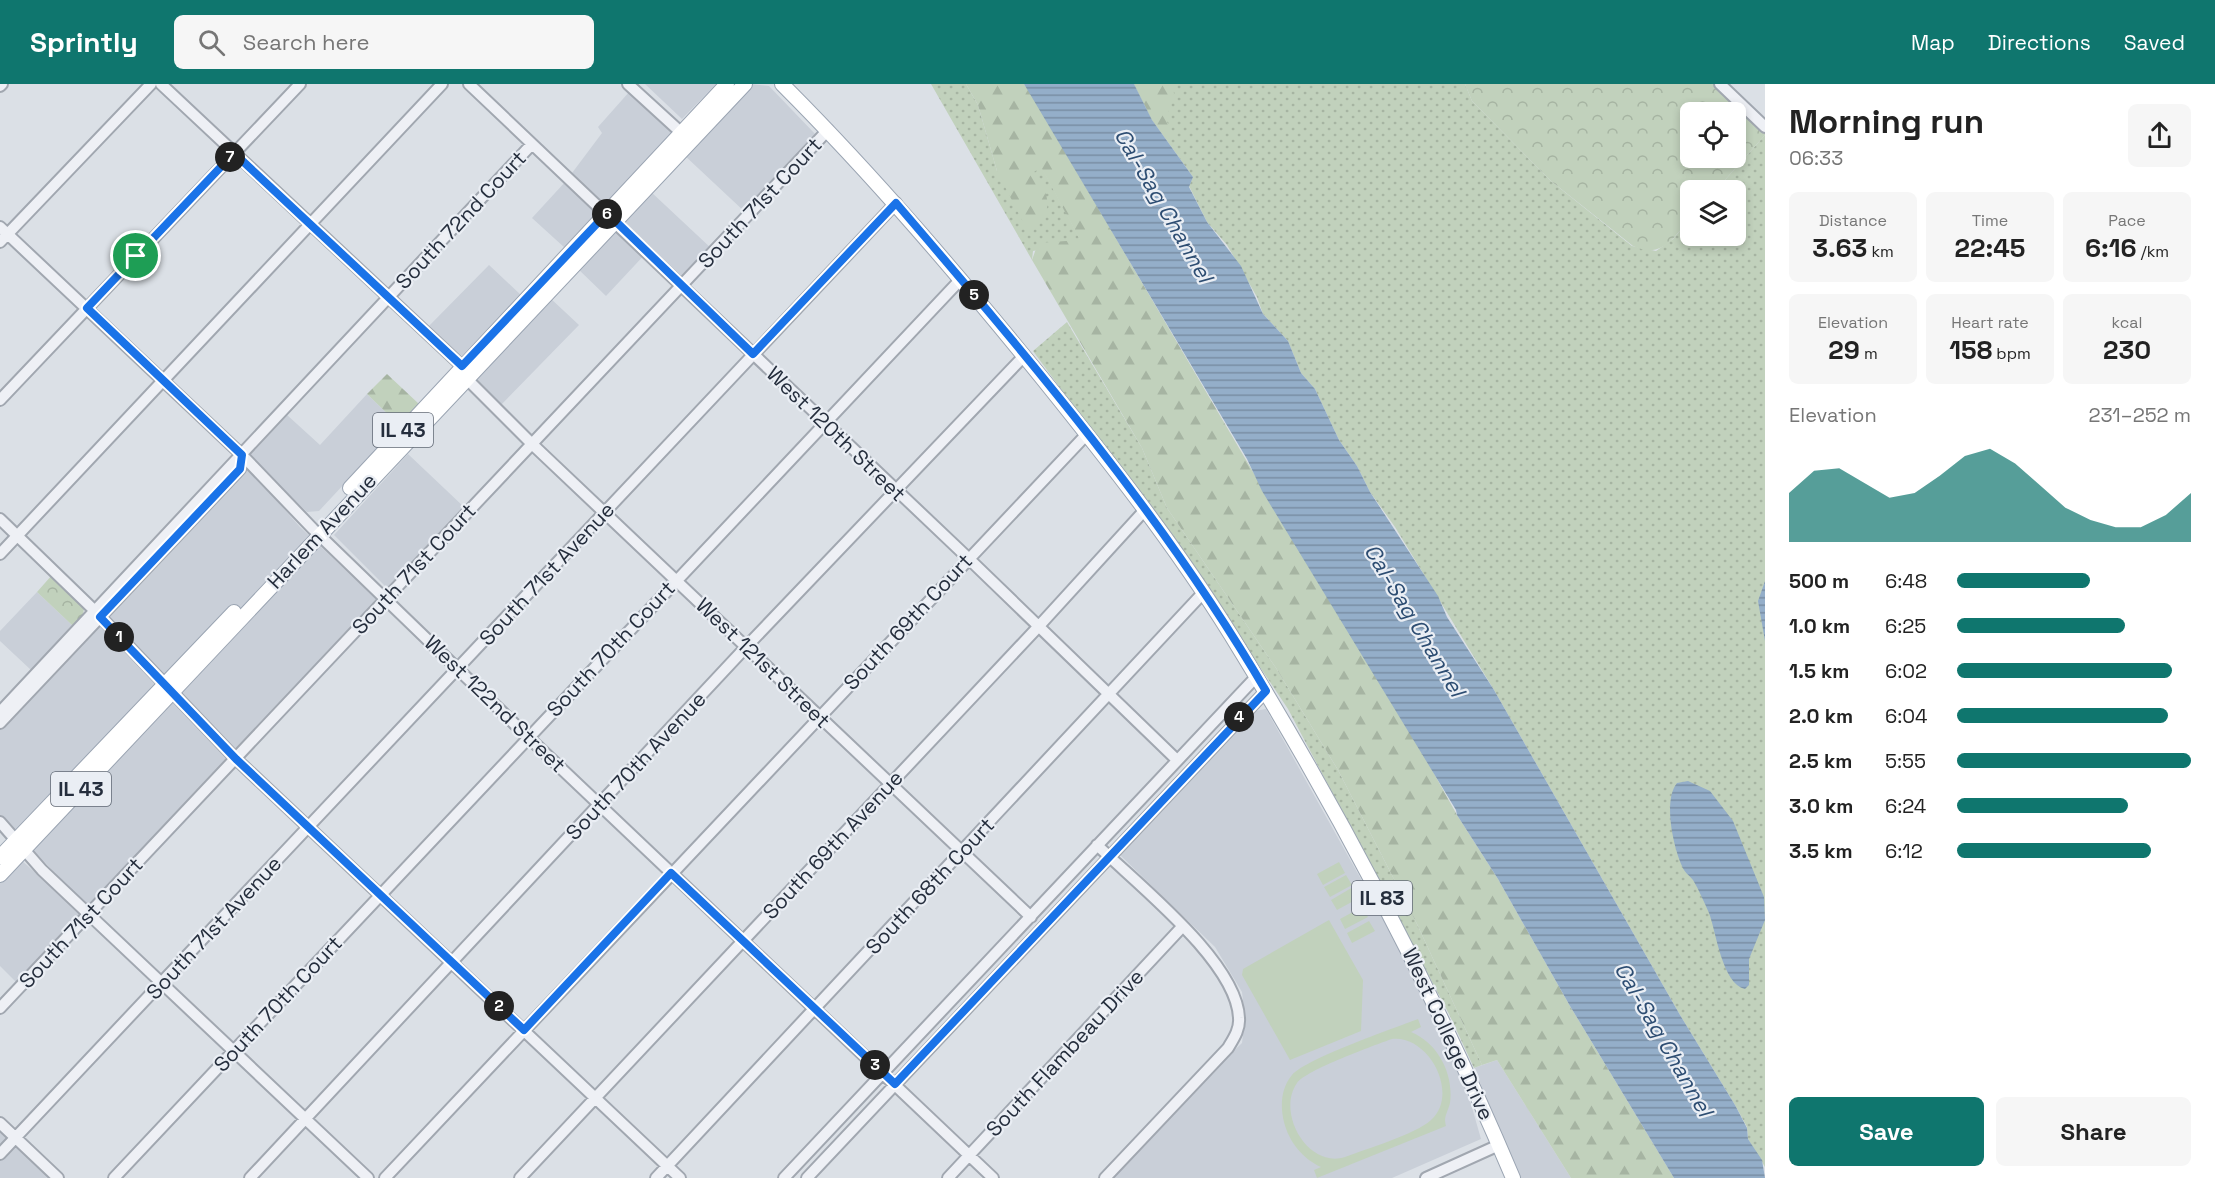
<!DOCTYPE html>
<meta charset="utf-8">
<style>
body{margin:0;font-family:"Space Grotesk",sans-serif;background:#f6f6f6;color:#222;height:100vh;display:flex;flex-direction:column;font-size:22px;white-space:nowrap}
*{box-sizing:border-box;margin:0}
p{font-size:20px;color:#767676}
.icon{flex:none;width:33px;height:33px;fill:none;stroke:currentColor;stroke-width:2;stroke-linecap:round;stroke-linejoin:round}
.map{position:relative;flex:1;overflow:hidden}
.side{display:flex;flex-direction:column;background:#fff;width:450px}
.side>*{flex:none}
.fabs{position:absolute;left:1680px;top:18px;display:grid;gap:12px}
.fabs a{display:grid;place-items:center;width:66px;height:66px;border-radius:9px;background:#fff;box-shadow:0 3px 9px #0003;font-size:30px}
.pin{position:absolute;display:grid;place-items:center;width:51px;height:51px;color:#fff;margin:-26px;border:3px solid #fff;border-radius:50%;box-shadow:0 2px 6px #0007}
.km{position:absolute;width:30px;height:30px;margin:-15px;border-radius:50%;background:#222;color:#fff;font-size:16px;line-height:30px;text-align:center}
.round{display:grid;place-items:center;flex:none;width:63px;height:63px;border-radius:9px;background:#f6f6f6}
.summary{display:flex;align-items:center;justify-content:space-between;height:102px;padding:0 24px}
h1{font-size:33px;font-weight:700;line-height:45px}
.stats{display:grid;grid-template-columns:repeat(3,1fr);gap:9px;height:102px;padding:6px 24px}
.stats div{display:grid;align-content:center;border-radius:9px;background:#f6f6f6;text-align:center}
.stats b{font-size:26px;font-weight:700}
.stats small{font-size:16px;font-weight:400}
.stats p{font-size:16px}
.chart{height:168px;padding:12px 24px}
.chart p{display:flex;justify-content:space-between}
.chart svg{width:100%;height:108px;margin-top:6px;fill:#0f766e;opacity:.7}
.button{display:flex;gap:12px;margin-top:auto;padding:12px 24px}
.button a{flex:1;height:69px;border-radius:9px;background:#0f766e;color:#fff;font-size:24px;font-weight:700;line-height:69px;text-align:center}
.button a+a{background:#f6f6f6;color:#222}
ul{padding:0 24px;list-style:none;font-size:20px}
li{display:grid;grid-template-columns:96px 72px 1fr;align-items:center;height:45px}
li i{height:15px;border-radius:8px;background:#0f766e}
header{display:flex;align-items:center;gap:36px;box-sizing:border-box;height:84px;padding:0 30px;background:#0f766e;color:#fff}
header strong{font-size:28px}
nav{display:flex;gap:33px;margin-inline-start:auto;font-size:21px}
.search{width:420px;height:54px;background:#f6f6f6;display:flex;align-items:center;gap:15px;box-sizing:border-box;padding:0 21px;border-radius:9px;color:#767676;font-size:22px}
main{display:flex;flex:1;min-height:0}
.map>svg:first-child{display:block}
.built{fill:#c9cfd8}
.grass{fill:url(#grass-dots)}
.forest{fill:url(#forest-firs)}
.park{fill:url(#park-crowns);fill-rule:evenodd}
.pitch{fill:#c1d1bc;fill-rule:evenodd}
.water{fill:url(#water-rules)}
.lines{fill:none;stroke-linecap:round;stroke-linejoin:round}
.minor-casing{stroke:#a1a7b0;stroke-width:14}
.major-casing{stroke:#9aa4b2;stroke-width:16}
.minor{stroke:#eef0f5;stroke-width:10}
.major{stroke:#fff;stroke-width:14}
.route-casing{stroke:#fff;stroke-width:12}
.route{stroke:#1a73e8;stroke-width:8}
.labels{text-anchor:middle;stroke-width:4.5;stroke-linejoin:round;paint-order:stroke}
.shield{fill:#eaeef4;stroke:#606874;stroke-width:1.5}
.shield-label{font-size:20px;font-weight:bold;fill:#252e3d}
.street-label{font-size:21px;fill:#252e3d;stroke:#eaeef4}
.water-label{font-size:22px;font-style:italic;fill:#2d4d72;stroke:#eaeef4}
</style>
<header>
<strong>Sprintly</strong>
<div class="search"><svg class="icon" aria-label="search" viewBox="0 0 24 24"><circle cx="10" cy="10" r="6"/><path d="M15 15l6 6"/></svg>Search here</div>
<nav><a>Map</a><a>Directions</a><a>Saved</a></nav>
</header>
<main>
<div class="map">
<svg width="1765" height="1094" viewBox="0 0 1765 1094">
<defs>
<pattern id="grass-dots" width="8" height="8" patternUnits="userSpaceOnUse" patternTransform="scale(1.5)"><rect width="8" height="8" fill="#c1d1bc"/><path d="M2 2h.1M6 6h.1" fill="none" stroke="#a6b4a2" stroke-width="1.8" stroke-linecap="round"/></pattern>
<pattern id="forest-firs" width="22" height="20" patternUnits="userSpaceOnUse" patternTransform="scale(1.5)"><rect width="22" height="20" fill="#c1d1bc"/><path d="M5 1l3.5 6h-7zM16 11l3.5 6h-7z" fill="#a6b4a2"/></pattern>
<pattern id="park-crowns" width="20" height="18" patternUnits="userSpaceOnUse" patternTransform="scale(1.5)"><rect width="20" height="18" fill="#c1d1bc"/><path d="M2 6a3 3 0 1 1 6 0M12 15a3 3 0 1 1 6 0" fill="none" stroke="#a6b4a2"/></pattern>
<pattern id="water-rules" width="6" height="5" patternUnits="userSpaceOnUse" patternTransform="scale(1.5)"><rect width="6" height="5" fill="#94aec9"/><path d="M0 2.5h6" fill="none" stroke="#798ea4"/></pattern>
</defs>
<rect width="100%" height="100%" fill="#dbe0e6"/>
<!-- built -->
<path class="built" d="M645 0H716L682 35Z
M751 0 769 2 818 53 746 129 683 70Z
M630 7 674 48 565 164 532 134 566 97 602 49 598 43Z
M650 107 712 165 682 197 649 166 606 212 577 184Z
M489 181 522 212 464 273 445 261 428 243Z
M549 213 579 241 500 322 472 295Z
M367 310 399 341 319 427 307 428 250 374 249 367 286 330 320 361Z
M408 370 464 423 388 505 334 451Z
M246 382 300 443 379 518 90 826 0 731V643Z
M37 508 73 542 31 586 0 557V547Z
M1266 625 1410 883 1449 963 1471 1020 1481 1055 1392 1094H1112L1190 1009 1242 959 1245 934 1242 908 1215 863 1119 770 1255 627Z
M20 775 84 832 19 901 0 882V797Z
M1497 976 1571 1094H1520L1474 984Z
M0 1046 51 1094H0Z"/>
<!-- grass -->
<path class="grass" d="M931 0H966L978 21 997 87H1034L1041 82 1081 157 1033 167 1032 176Z
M1134 0H1465L1472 17 1551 97 1632 162 1656 167 1673 155 1690 135V152H1736V106H1716L1765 51V1083L1748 1055 1747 1043 1735 1021 1680 931 1494 606 1395 443 1370 408 1357 382 1339 356 1315 305 1301 289 1288 257 1263 230 1257 213 1227 161 1207 138 1189 102 1193 93 1152 36Z
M1067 238 1142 364 1167 424 1276 584 1338 686 1417 840 1482 981 1474 984 1449 930 1288 625 1207 504 1033 267Z"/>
<!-- forest -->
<path class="forest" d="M966 0H1024L1032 11 1280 434 1426 675 1457 731 1498 795 1570 922 1674 1094H1571L1497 976 1482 981 1417 840 1338 686 1276 584 1167 424 1142 364 1032 176 1038 159 1080 156 1041 83 1034 88C1049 111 1055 124 1033 147L1025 142 997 87 978 21Z
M1134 0H1173L1174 10 1166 36 1171 45 1170 52 1166 55 1152 36Z
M387 290 419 320 399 341 367 310Z"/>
<!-- park -->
<path class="park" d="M1465 0H1718L1765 45V51L1716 106H1690V135C1672 155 1662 175 1633 162L1551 97 1472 17ZM1690 28H1736V74H1690Z
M52 491 84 524 83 531 73 542 37 508Z"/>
<!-- pitch -->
<path class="pitch" d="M1339 778 1345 789 1323 801 1317 790Z
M1346 791 1352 801 1330 813 1324 803Z
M1353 803 1359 814 1337 826 1331 816Z
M1362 823 1368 833 1345 845 1340 835Z
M1329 836 1363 896 1361 947 1290 976 1242 891 1243 885Z
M1369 837 1375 847 1352 859 1347 849Z
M1418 935 1421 943 1411 948C1438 959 1454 990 1450 1019 1448 1028 1443 1033 1446 1042L1317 1094 1314 1086 1321 1083C1303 1075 1289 1058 1284 1038 1280 1022 1281 1004 1292 991 1307 974 1392 945 1418 935ZM1392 955C1429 951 1460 1010 1431 1036 1416 1050 1366 1065 1345 1073 1308 1085 1276 1029 1297 999 1306 986 1375 961 1392 955Z"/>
<!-- water -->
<path class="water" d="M1024 0H1134L1152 36 1193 93 1189 103 1207 138 1241 182 1263 230 1288 257 1301 289 1315 305 1339 356 1357 382 1370 408 1438 512 1447 533 1494 606 1680 931 1735 1021 1747 1044 1748 1055 1762 1076 1765 1094H1674L1570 922 1498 795 1457 731 1456 726 1262 407 1247 375Z
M1765 497V557L1758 517Z
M1688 697 1710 707 1733 737 1764 813 1765 836 1749 875V901L1745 905C1722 900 1716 847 1709 829 1704 818 1699 806 1693 796 1689 791 1684 788 1682 782 1673 762 1663 716 1677 699Z"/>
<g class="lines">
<!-- minor casing -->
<g class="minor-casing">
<path id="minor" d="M161 0 462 282 467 295 532 360 1031 833
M469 0 968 474 1177 676
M628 0 686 53
M1720 0 1765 43
M0 2 2 0
M0 143 242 371 313 445 528 653 993 1094
M0 158 151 0
M0 316 300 0
M0 435 94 526 236 675 680 1094
M0 470 442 0
M0 628 532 60
M0 639 240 385 242 371
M0 738 42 786 368 1094
M1097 761C1137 800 1237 878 1239 934 1240 945 1234 954 1228 964L1105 1094
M0 924 828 46
M0 1039 58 1094
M0 1070 896 119
M114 1094 961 195
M250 1094 746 563 1024 272
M385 1094 1087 350
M520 1094 1039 542 1144 427
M656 1094 1203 509
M784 1094 1257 592
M807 1094 1266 607
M948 1094 1182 843
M1426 1094 1499 1061"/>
</g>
<!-- major casing -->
<g class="major-casing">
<path id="major" d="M782 0C875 93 959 192 1042 294 1108 376 1175 461 1231 551 1339 726 1433 905 1513 1094
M350 404 727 0
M0 773 234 528
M0 791 745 0"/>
</g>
<!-- minor -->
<use href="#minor" class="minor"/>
<!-- major -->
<use href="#major" class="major"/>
</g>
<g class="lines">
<!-- route casing -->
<g class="route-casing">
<path id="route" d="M234 69 462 282 607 129 753 270 896 119C1028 273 1163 431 1266 607L895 1000 671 789 524 946 236 675 100 533 240 385 242 371 87 224Z"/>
</g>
<!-- route -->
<use href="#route" class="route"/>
</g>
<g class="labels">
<!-- shield labels -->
<g class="shield">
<rect x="373" y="329" width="60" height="34" rx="4.5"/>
<rect x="51" y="688" width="60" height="34" rx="4.5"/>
<rect x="1352" y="797" width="60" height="34" rx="4.5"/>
</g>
<g class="shield-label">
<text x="403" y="353">IL 43</text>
<text x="81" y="712">IL 43</text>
<text x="1382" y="821">IL 83</text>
</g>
<!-- street labels -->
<g class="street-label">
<text transform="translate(760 119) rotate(-47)" y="7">South 71st Court</text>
<text transform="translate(461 136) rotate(-47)" y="7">South 72nd Court</text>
<text transform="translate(836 350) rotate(44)" y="7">West 120th Street</text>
<text transform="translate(322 447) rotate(-47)" y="7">Harlem Avenue</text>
<text transform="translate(414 485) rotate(-47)" y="7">South 71st Court</text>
<text transform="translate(547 490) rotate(-47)" y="7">South 71st Avenue</text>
<text transform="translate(908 538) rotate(-47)" y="7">South 69th Court</text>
<text transform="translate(611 565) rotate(-47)" y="7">South 70th Court</text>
<text transform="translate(763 579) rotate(44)" y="7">West 121st Street</text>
<text transform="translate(495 620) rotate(44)" y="7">West 122nd Street</text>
<text transform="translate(636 682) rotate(-47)" y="7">South 70th Avenue</text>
<text transform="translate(833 761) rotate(-47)" y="7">South 69th Avenue</text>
<text transform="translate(930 802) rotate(-47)" y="7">South 68th Court</text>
<text transform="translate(81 839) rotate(-47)" y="7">South 71st Court</text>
<text transform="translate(214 844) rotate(-47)" y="7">South 71st Avenue</text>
<text transform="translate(278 920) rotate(-47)" y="7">South 70th Court</text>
<text transform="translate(1448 950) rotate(65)" y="7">West College Drive</text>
<text transform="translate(1065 969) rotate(-47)" y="7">South Flambeau Drive</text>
</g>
<!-- water labels -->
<g class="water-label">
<text transform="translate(1164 121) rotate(60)" y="8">Cal-Sag Channel</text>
<text transform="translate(1415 536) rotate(59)" y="8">Cal-Sag Channel</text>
<text transform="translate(1664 955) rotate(60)" y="8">Cal-Sag Channel</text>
</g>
</g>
</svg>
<div class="fabs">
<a><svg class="icon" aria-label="locate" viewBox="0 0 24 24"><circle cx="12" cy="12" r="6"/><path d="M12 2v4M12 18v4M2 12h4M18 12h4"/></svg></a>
<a><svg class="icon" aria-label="layers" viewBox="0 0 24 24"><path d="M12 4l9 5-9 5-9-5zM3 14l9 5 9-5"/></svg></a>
</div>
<div class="pin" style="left:136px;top:172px;background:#1e9e55"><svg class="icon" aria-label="arrive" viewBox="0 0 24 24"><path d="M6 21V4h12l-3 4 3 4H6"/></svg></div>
<b class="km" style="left:119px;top:553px">1</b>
<b class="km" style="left:499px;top:922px">2</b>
<b class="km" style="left:875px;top:981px">3</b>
<b class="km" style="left:1239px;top:633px">4</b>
<b class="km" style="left:974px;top:211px">5</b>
<b class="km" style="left:607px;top:130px">6</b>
<b class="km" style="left:230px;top:73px">7</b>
</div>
<section class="side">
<div class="summary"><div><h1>Morning run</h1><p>06:33</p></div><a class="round"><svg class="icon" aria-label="share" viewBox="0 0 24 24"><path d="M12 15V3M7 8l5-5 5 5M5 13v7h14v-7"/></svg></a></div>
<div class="stats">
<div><p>Distance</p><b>3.63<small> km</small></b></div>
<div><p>Time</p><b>22:45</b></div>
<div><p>Pace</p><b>6:16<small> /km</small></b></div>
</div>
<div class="stats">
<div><p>Elevation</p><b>29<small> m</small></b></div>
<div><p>Heart rate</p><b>158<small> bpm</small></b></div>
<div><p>kcal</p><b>230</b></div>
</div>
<div class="chart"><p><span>Elevation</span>231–252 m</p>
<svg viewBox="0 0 160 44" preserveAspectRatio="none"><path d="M0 44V24L10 15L20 14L30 20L40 26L50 24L60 17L70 9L80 6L90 12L100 21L110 30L120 35L130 38L140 38L150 33L160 24V44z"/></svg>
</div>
<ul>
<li><b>500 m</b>6:48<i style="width:57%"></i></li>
<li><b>1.0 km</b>6:25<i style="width:72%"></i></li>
<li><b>1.5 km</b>6:02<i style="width:92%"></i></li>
<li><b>2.0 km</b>6:04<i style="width:90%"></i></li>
<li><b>2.5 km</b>5:55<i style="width:100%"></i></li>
<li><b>3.0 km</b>6:24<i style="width:73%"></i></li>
<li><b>3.5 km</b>6:12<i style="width:83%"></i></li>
</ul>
<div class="button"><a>Save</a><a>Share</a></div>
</section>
</main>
